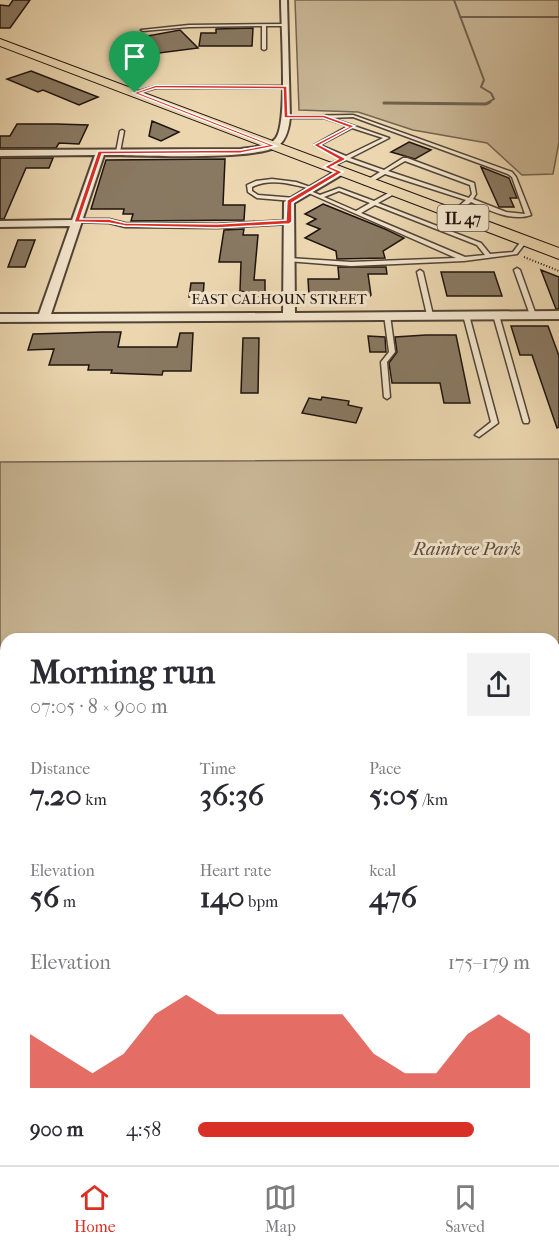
<!DOCTYPE html>
<meta charset="utf-8">
<style>
body{margin:0;font-family:"IM FELL French Canon",serif;background:#f2f2f3;color:#2b2b33;height:100vh;display:flex;flex-direction:column;font-size:22px;white-space:nowrap}
*{box-sizing:border-box;margin:0}
p{font-size:20px;color:#7c7c81}
.icon{flex:none;width:33px;height:33px;fill:none;stroke:currentColor;stroke-width:2;stroke-linecap:round;stroke-linejoin:round}
.map{position:relative;flex:1;overflow:hidden}
.sheet{position:absolute;left:0px;top:633px;width:560px;height:532px;display:flex;flex-direction:column;background:#fff;border-radius:18px 18px 0 0;box-shadow:0 2px 4px #0004}
.sheet>*{flex:none}
.pin{position:absolute;display:grid;place-items:center;width:51px;height:51px;color:#fff;margin:-62px -26px;border-radius:50% 50% 50% 0;rotate:-45deg;box-shadow:0 0 6px #0007}
.pin .icon{rotate:45deg}
.round{display:grid;place-items:center;flex:none;width:63px;height:63px;border-radius:0px;background:#f2f2f3}
.head{display:flex;align-items:center;justify-content:space-between;height:102px;padding:0 30px}
h1{font-size:33px;font-weight:700;line-height:45px}
.stats{display:grid;grid-template-columns:repeat(3,1fr);gap:9px;height:102px;padding:6px 30px}
.stats div{display:grid;align-content:center}
.stats b{font-size:30px;font-weight:700}
.stats small{font-size:16px;font-weight:400}
.stats p{font-size:16px}
.chart{height:168px;padding:12px 30px}
.chart p{display:flex;justify-content:space-between}
.chart svg{width:100%;height:108px;margin-top:6px;fill:#d93025;opacity:.7}
ul{padding:0 30px;list-style:none;font-size:20px}
li{display:grid;grid-template-columns:96px 72px 1fr;align-items:center;height:45px}
li i{height:15px;border-radius:8px;background:#d93025}
.dock{display:flex;justify-content:space-around;align-items:center;height:84px;border-top:2px solid #e1e1e2;background:#fff;font-size:16px;color:#7c7c81}
.dock a{display:grid;justify-items:center;gap:3px}
.dock .on{color:#d93025}
.map>svg:first-child{display:block}
.green{fill:#c8b594;stroke:#746452;stroke-width:1.5}
.lines{fill:none;stroke-linecap:round;stroke-linejoin:round}
.stream-far1{stroke:#70614f;stroke-width:2}
.stream{stroke:#70614f;stroke-width:3}
.building{fill:#897962;stroke:#1f140f;stroke-width:1.5}
.service-casing{stroke:#524437;stroke-width:3}
.minor-casing{stroke:#524437;stroke-width:4}
.primary-casing{stroke:#1f140f;stroke-width:2}
.path{stroke:#1f140f;stroke-width:2;stroke-dasharray:1 2;stroke-linecap:butt}
.service{fill:#f2e4cb;fill-rule:evenodd}
.minor{fill:#f2e4cb;fill-rule:evenodd}
.primary{fill:#ebd6af;fill-rule:evenodd}
.route{fill:#d93025;stroke:#fff;stroke-width:1.5;fill-rule:evenodd}
.labels{text-anchor:middle;stroke-width:6;stroke-linejoin:round;paint-order:stroke}
.far-street-label{font-size:15px;fill:#1f140f;stroke:#f2e4cb}
.shield{fill:#f2e4cb;stroke:#5e5247;stroke-width:1.5}
.shield-label{font-size:16px;font-weight:bold;fill:#1f140f}
.park-label{font-size:18px;font-style:italic;fill:#5a4c3e;stroke:#f2e4cb}
</style>
<div class="map">
<svg width="559" height="1165" viewBox="0 0 559 1165">
<rect width="100%" height="100%" fill="#ebd6af"/>
<filter id="stains"><feTurbulence type="fractalNoise" baseFrequency=".00333" numOctaves="4"/><feColorMatrix values="0 0 0 0 .2 0 0 0 0 .09 0 0 0 0 .02 0 0 0 .5 -.17"/></filter>
<radialGradient id="worn" r=".72"><stop offset=".6" stop-color="#630" stop-opacity="0"/><stop offset="1" stop-color="#630" stop-opacity=".3"/></radialGradient>
<!-- green -->
<path class="green" d="M295 0H559V142L553 174 522 175 487 143 413 130 358 112 299 110Z
M559 459V648L554 656V639H6V1160H554V665L559 664V1165H0V462Z"/>
<g class="lines">
<!-- stream-far1 -->
<path class="stream-far1" d="M454 0 484 80 481 87 491 93 494 99 487 103
M460 17H559
M384 103H401"/>
<!-- stream -->
<path class="stream" d="M384 103 486 104 490 102"/>
</g>
<!-- building -->
<path class="building" d="M13 0H30L10 28H0V5L9 6Z
M253 28 252 46H199L201 33H216V29Z
M180 30 198 48 128 57 115 42Z
M31 71 98 97 79 105 43 90 38 92 7 79Z
M152 121 179 132 161 141 149 136Z
M17 124H57L88 125 79 144 59 143 56 148H0V136H10Z
M409 142 431 150 415 159 391 152Z
M0 158H53L49 168H26L4 219H0Z
M225 159 223 205H245L244 220 131 221 133 214H123L124 209H91L106 160Z
M481 167 509 178 517 198H510L514 207H499Z
M323 204 385 229 404 238 383 251 385 258 337 259 336 251 305 238 320 229 307 224 316 219 305 214Z
M244 229 243 235H258L254 280H265V296H244L245 292 240 291 241 262H219L224 230Z
M18 240H35L25 267H8Z
M338 267H386L387 274H368L371 295 369 297 309 296 308 279H339Z
M541 270 559 277V309H556Z
M441 272H494L502 296H447Z
M191 283H204L203 297H189Z
M511 326H548L559 356V427L557 428 532 355H520Z
M102 332H121L118 347H177L180 333H193L191 371H163L162 375 111 373 112 370H88L89 365H49L54 349 28 350 33 334Z
M426 335H456L470 403H444L440 383H392L389 363 397 352 395 337Z
M368 336 385 337 386 352H370Z
M243 338H259L258 393H241Z
M322 397 349 401 348 405 362 408 356 423 302 413 309 398 321 400Z"/>
<g class="lines">
<!-- service casing -->
<g class="service-casing">
<path id="service" d="M285 24 286 26H266V49L264 50 262 49V26L189 27 143 31 141 30 189 25Z
M156 86H286L288 87 286 88H156L135 94 133 93Z
M353 115 512 172 516 177 531 215C512 222 488 210 471 202L453 216 451 215V213L466 200 385 174 368 184H364V182L380 172 346 160 329 168H325V166L342 158 314 145 348 126 324 118H286L284 117 286 116ZM353 117 508 174 512 177 525 214 506 212 473 199 476 194 474 183 407 158H403L384 170 350 158 389 138 331 118ZM352 128 383 138 346 156 320 145ZM405 161 470 185 472 194 469 198 388 171Z
M122 130 124 131 120 152 118 153 116 152 120 131Z
M272 179 296 182 313 188 311 189C291 184 271 178 252 187V191L258 195 295 198V200L293 201 257 198 248 192 247 185 256 181Z
M339 188 374 201 392 191H396V193L378 203 481 243 490 254 513 252 522 240 527 241 517 254 464 261 351 266 287 261 286 260 289 258 351 262 456 258 304 191 308 190 320 195ZM339 191 370 203 356 211 324 197ZM375 205 477 245 485 255 465 257 361 213Z
M76 219H109L125 223 217 224 289 220 292 222 289 224 217 228 125 227 109 223 74 222V220Z
M517 268 520 270 536 315 535 316 530 315 514 270Z
M420 270 423 272 433 315 430 317 427 315 417 272Z
M387 313 390 315 395 352 387 362 390 397 387 399 384 397 381 362 389 352 384 315Z
M466 313 469 315 498 423 479 437 475 435 477 433 491 422 463 315Z
M496 313 499 315 529 421 528 423H524L523 421 493 315Z"/>
</g>
<!-- minor casing -->
<g class="minor-casing">
<path id="minor" d="M281 0H287L290 117C289 127 287 139 278 146 255 161 137 155 104 155L51 314 283 313 284 202 340 169 345 172 343 174 294 203 295 313 559 311V319L0 322V314H39L70 226 0 227V221L72 220 95 155 0 156V150L241 149C252 147 268 148 276 138 288 122 281 25 281 0Z
M559 873V896L554 898V876Z
M554 1107 559 1109V1142L554 1140Z
M59 1160H92L90 1165H57Z"/>
</g>
<!-- primary casing -->
<g class="primary-casing">
<path id="primary" d="M0 39 559 248V259L0 46Z"/>
</g>
<!-- path -->
<path class="path" d="M524 257 559 271"/>
<!-- service -->
<use href="#service" class="service"/>
<!-- minor -->
<use href="#minor" class="minor"/>
<!-- primary -->
<use href="#primary" class="primary"/>
</g>
<!-- route -->
<path class="route" d="M156 85 287 86 288 115H324L355 126 320 145 345 158V160L331 167 343 172 292 203V222L289 224 217 228 125 226 109 223 74 222 98 151 241 150 267 145 133 93ZM156 88 283 89 284 118H323L348 127 313 145 338 159 324 167 335 172 287 200 286 220 217 224 125 223 109 219H80L102 154 241 153 276 146 140 93Z"/>
<g class="labels">
<!-- far-street labels -->
<g class="far-street-label">
<text x="279" y="304">EAST CALHOUN STREET</text>
</g>
<!-- shield labels -->
<rect class="shield" x="437.5" y="205" width="51" height="26" rx="4.5"/>
<g class="shield-label">
<text x="463" y="224">IL 47</text>
</g>
<!-- park labels -->
<g class="park-label">
<text x="467" y="555">Raintree Park</text>
</g>
</g>
<rect width="100%" height="100%" filter="url(#stains)"/>
<rect width="100%" height="100%" fill="url(#worn)"/>
</svg>
<div class="pin" style="left:135px;top:93px;background:#1e9e55"><svg class="icon" aria-label="arrive" viewBox="0 0 24 24"><path d="M6 21V4h12l-3 4 3 4H6"/></svg></div>
<section class="sheet">
<div class="head"><div><h1>Morning run</h1><p>07:05 · 8 × 900 m</p></div><a class="round"><svg class="icon" aria-label="share" viewBox="0 0 24 24"><path d="M12 15V3M7 8l5-5 5 5M5 13v7h14v-7"/></svg></a></div>
<div class="stats">
<div><p>Distance</p><b>7.20<small> km</small></b></div>
<div><p>Time</p><b>36:36</b></div>
<div><p>Pace</p><b>5:05<small> /km</small></b></div>
</div>
<div class="stats">
<div><p>Elevation</p><b>56<small> m</small></b></div>
<div><p>Heart rate</p><b>140<small> bpm</small></b></div>
<div><p>kcal</p><b>476</b></div>
</div>
<div class="chart"><p><span>Elevation</span>175–179 m</p>
<svg viewBox="0 0 160 44" preserveAspectRatio="none"><path d="M0 44V22L10 30L20 38L30 30L40 14L50 6L60 14L70 14L80 14L90 14L100 14L110 30L120 38L130 38L140 22L150 14L160 22V44z"/></svg>
</div>
<ul>
<li><b>900 m</b>4:58<i style="width:83%"></i></li>
</ul>
</section>
</div>
<nav class="dock">
<a class="on"><svg class="icon" aria-label="home" viewBox="0 0 24 24"><path d="M3 11l9-7 9 7M6 9v11h12V9"/></svg>Home</a>
<a><svg class="icon" aria-label="map" viewBox="0 0 24 24"><path d="M3 6l6-2 6 2 6-2v14l-6 2-6-2-6 2zM9 4v14M15 6v14"/></svg>Map</a>
<a><svg class="icon" aria-label="saved" viewBox="0 0 24 24"><path d="M7 4h10v16l-5-4-5 4z"/></svg>Saved</a>
</nav>
